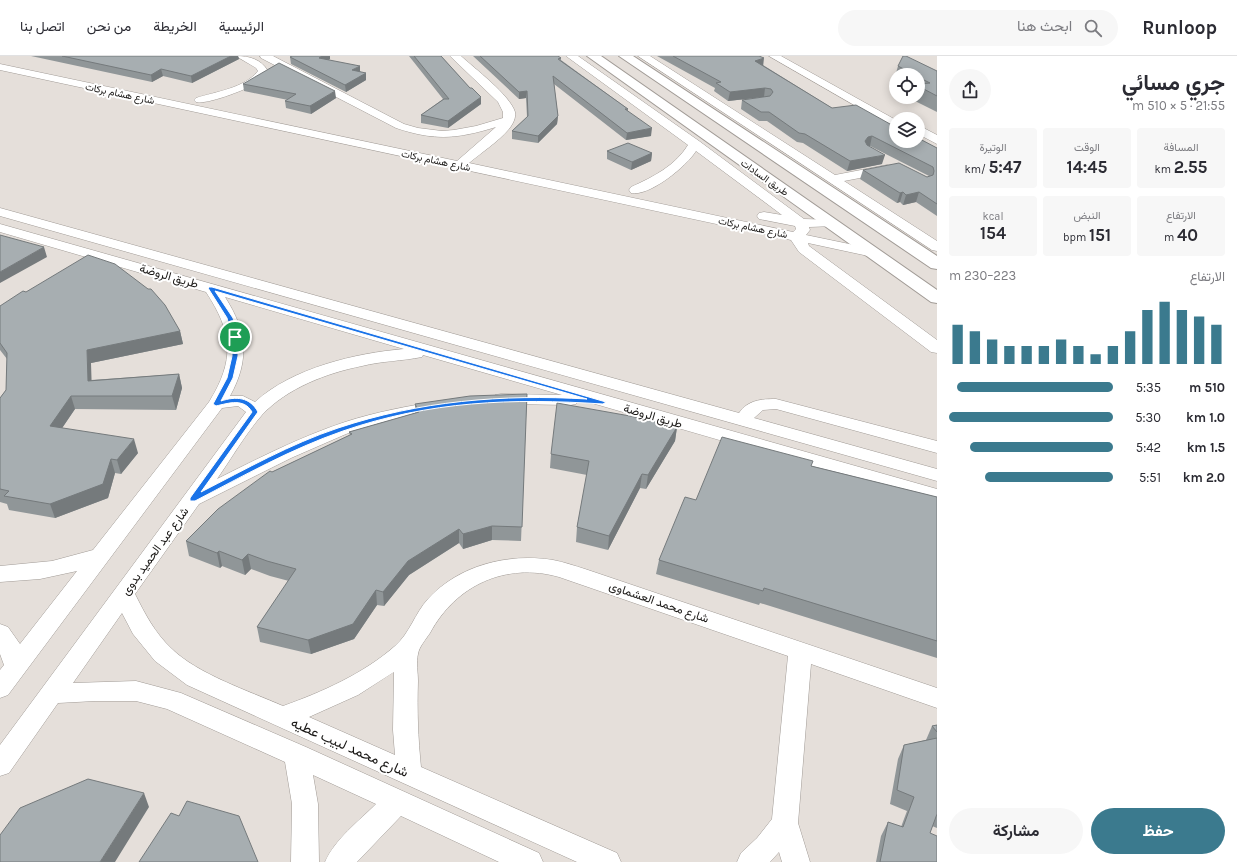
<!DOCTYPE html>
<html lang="ar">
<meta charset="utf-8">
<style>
body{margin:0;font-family:Karla,Vazirmatn,sans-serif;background:#f7f7f7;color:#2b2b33;direction:rtl;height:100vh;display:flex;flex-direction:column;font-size:15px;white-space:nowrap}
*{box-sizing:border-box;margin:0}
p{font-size:13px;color:#7c7c81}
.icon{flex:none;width:22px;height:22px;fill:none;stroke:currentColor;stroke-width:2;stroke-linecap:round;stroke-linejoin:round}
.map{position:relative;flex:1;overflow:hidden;direction:ltr}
.side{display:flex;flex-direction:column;background:#fff;width:300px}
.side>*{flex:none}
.buttons{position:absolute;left:889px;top:12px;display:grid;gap:8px}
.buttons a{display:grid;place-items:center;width:36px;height:36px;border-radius:50%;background:#fff;box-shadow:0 2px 10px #0003;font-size:20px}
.pin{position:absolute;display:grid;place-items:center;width:34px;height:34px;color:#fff;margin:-17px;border:2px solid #fff;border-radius:50%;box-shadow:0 1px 4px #0007}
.round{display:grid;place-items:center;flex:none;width:42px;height:42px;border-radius:21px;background:#f7f7f7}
.overview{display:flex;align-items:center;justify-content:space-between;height:68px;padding:0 12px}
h1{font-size:22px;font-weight:700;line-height:30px}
.metrics{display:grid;grid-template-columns:repeat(3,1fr);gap:6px;height:68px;padding:4px 12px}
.metrics div{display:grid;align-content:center;border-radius:4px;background:#f7f7f7;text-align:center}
.metrics b{font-size:17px;font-weight:700}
.metrics small{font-size:11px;font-weight:400}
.metrics p{font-size:11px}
.chart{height:112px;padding:8px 12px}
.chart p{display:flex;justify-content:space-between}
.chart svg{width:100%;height:72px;margin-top:4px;stroke:#3b7a8e;stroke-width:6}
.action{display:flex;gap:8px;margin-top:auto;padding:8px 12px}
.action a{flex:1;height:46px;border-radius:24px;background:#3b7a8e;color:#fff;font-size:16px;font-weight:700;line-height:46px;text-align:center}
.action a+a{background:#f7f7f7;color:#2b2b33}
ul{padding:0 12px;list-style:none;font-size:13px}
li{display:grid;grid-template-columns:64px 48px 1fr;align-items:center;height:30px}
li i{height:10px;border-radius:5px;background:#3b7a8e}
header{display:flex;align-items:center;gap:24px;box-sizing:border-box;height:56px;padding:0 20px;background:#fff;border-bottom:1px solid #e1e1e2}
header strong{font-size:19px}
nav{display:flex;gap:22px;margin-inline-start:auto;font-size:14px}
.search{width:280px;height:36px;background:#f7f7f7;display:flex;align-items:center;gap:10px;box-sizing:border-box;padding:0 14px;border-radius:22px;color:#7c7c81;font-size:15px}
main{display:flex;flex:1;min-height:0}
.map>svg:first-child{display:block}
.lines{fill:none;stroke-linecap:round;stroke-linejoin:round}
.minor-casing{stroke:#a19b96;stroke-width:1}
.major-casing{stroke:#a19b96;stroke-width:2}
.minor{fill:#fff;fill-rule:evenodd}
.major{fill:#fff;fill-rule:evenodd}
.wall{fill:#909698}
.shaded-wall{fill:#757a7c}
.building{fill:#a7aeb1;stroke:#757a7c}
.route{fill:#1a73e8;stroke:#fff;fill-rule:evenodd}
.labels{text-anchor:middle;stroke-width:4;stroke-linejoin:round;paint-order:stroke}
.far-street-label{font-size:10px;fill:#191715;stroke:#fff}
.street-label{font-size:12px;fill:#191715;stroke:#fff}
.near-street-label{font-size:14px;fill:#191715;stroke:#fff}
</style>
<header>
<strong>Runloop</strong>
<div class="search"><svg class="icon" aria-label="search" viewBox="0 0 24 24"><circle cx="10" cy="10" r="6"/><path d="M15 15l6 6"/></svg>ابحث هنا</div>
<nav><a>الرئيسية</a><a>الخريطة</a><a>من نحن</a><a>اتصل بنا</a></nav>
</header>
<main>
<section class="side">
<div class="overview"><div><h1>جري مسائي</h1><p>21:55 · 5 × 510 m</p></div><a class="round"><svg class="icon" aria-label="share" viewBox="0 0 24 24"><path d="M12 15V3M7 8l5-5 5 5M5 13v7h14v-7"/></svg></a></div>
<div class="metrics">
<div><p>المسافة</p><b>2.55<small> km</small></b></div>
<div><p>الوقت</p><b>14:45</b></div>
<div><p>الوتيرة</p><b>5:47<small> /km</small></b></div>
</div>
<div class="metrics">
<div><p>الارتفاع</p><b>40<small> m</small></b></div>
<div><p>النبض</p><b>151<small> bpm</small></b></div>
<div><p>kcal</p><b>154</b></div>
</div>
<div class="chart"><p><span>الارتفاع</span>223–230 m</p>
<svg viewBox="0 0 160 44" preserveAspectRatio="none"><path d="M5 44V20M15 44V24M25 44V29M35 44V33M45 44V33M55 44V33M65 44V29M75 44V33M85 44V38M95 44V33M105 44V24M115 44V11M125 44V6M135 44V11M145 44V15M155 44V20"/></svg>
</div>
<ul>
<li><b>510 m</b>5:35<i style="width:95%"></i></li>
<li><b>1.0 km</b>5:30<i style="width:100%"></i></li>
<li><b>1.5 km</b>5:42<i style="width:87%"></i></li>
<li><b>2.0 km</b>5:51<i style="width:78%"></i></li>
</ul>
<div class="action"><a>حفظ</a><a>مشاركة</a></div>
</section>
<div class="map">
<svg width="937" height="806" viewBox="0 0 937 806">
<rect width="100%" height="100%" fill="#e5dfda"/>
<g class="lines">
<!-- minor casing -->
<g class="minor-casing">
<path id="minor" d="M236 0C249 0 261 3 268 15 264 20 261 25 255 28 245 34 206 49 196 46L194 44 196 42C215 36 245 32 258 15L256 12Z
M260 0H273L404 68 418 72 442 75 454 74 476 70 503 62V56L498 46 450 0H461C474 12 510 39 515 56 516 62 513 68 509 73 498 86 482 96 469 107L793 176 796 173 795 170 759 163 757 160 759 157 764 156 782 159 696 95C687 110 649 141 631 137L629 134 631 131C653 121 675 110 688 89L566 0H578L699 85 804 163 835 164 837 167 835 170 809 171 810 174 806 179 878 194 880 197 878 200 873 201 808 187 809 190 937 284V297L931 296 799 196 791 184 0 14V8L457 105 496 71C457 83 435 85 396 72L261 2Z
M638 0H650L835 119 887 109 891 110 893 113 891 116 844 125 937 185V195L932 194Z
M769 0H781L896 64V73Z
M918 69 937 79V88L918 78Z
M0 152 739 357C748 344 761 343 776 343L937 385V397L776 353 763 354 754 362 937 413V425L0 160Z
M0 168 937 433V447L578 343 576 348 570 349 501 348 495 347 492 343 495 339 501 338 562 339 423 299 422 301C402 305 382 305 362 310 327 317 287 332 262 359 246 377 231 403 217 423 259 402 300 381 345 366 376 356 408 350 440 345L446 346 449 350 446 354 380 367 346 378 291 402 199 448 135 538C145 558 155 577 171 592 197 618 249 635 283 650 322 636 363 618 395 590 410 577 415 557 428 543 459 509 508 497 553 504 564 506 575 510 585 513L937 632V652L811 608 798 767 810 806H782L779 796 770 806H737L741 797 757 782 772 763 788 600 559 521C506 506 456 529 430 577 426 583 419 591 418 598 416 606 418 617 418 625 417 654 418 682 421 711L617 797 621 806H577L187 629 155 605 133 578 122 557 73 627 136 625 181 637 306 691 539 797 543 806H499L401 760 357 806H325C335 783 359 765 376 748L313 719 318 748 319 806H291L292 748 285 706 167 653 136 645H95L58 647 9 717 0 720V689L246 356 238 350 222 352 8 639 0 642V614L4 609 0 598V568L8 571 20 588 77 515 40 523 0 526V510L52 505 93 494 209 346C235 304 233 277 206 236L0 176ZM225 241 404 293C356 297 292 312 255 346L243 340H230C250 304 247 275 225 241ZM394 616 393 674 395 699 309 661 358 639Z"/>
</g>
<!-- major casing -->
<g class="major-casing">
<path id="major" d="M587 0H601L937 234V247L931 246Z
M619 0H633L937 200V213L931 212Z"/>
</g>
<!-- minor -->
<use href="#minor" class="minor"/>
<!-- major -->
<use href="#major" class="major"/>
</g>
<!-- wall -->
<path class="wall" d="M31 0H238L239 3 192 27 163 20 152 26Z
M292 0H330V3L328 4 360 15 366 24 346 36 291 8 290 1Z
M409 0H441L470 32 481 48 448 72 421 67V59L443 43Z
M473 0H558L561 2V4L628 53V55L651 80 626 84 554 28 558 60 557 68 538 87 512 83V75L527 61 526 42 519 43Z
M657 0H759L763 9 832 52 890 68 937 92V160L916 146 903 149 900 146 897 147 860 123 863 114 927 121 929 120 870 90H868L882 108 847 115 803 87 797 86 767 65H759L741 53 742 44 764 41 728 45 714 35 715 32Z
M898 10 937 15V56L911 43 912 41H918V19H896V25L894 24Z
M243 28 336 42 311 58 286 52 285 45 288 44 244 35Z
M607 95 652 97 651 105 631 114 607 103Z
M0 250 180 275 183 288 91 307V324L179 318 182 332 176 354 75 353 62 372 138 397 121 418 115 417 108 442 55 462 9 454 7 448 0 446V342L6 334 7 303 0 294Z
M527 338 521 485 492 484 463 493 459 487 409 519 384 550 377 549 354 583 311 598 260 586 257 571 289 525 270 520 251 513 245 519 222 510 220 512 189 500 186 485 272 416 350 379 349 376 415 357V348Z
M677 371 675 385 646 433 640 432 608 494 576 486 577 471 587 419 550 412 551 398Z
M812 410 937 441V602L760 547 759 549 656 518 659 504 696 444Z
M937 669V772L932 770 930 777 937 806H876L881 780 888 766 901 771 907 755 890 748 898 703 904 689 926 684 932 670Z"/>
<!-- shaded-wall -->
<path class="shaded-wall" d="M231 0H238L239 3 192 27 191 20Z
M322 0H330V3L320 9 319 2Z
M764 2 763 11 755 5Z
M360 10V16L352 14Z
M161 13 163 20 152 26 151 19Z
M366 17V24L346 36 345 29Z
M765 32 764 41 728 45 730 36Z
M335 35 336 42 311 58 310 50Z
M527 35 526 42 519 43V36Z
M481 41V48L448 72V65Z
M558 60 557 68 538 87V80Z
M652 72 651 80 626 84 627 77Z
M872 80 870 90 866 91 865 85 868 81Z
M652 97 651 105 631 114 632 106Z
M885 99 882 108 847 115 850 105Z
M903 136 900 146 897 147 900 137Z
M919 136 916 146 903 149 906 139Z
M44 191 47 201 0 227V216Z
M180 275 183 288 91 307 92 338 88 325 87 294Z
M179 318 182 332 176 354 172 340Z
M71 340 75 353 54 384 50 370Z
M677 371 675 385 646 433 648 419Z
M134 383 138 397 121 418 117 404Z
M111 403 115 417 108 442 55 462 50 448Z
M642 418 640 432 608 494 609 480Z
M492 470V484L463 493V478Z
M459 473V487L409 519 384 550 383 536 408 505Z
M219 495 222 510 220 512 217 497Z
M248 498 251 513 245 519 242 504Z
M376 534 377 549 354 583 311 598 308 584Z
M144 737 149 751 115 806H100Z"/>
<!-- building -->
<path class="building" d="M62 0H231L191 20 161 13 151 19Z
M292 0H322L319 2 360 10 352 14 366 17 345 29 290 1Z
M414 0H441L470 32H472L481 41 448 65 421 59 444 43H449Z
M480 0H558L561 2 558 3 628 53H625L652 72 627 77 553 20 558 60 538 80 512 75 528 60 527 35 519 36Z
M673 0H759L764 2 755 5 832 52 856 49 890 68H893L896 70V85H918V82L937 92V148L919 136 906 139 903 136 900 137 863 114 899 107 927 121 933 119 934 115 933 111 872 80 868 81 865 85 867 89 885 99 850 105 805 78 799 77 769 56H761L742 44 770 40 773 36 771 33 765 32 730 36 716 27 721 26Z
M903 0H906L937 15V40L918 30V28L930 27 918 21V19H915L898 10Z
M279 7 335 35 310 50 285 45 296 38 243 28Z
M628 87 652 97 632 106 607 95Z
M0 179 44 191 0 216Z
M88 199 115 208 148 233H151L165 249 180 275 87 294 88 325 179 318 172 340H71L50 370 134 383 117 404 111 403 103 428 50 448 4 440 9 435 0 433V342L6 334 7 297 0 287V250L23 235 26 236Z
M527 338 522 471 492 470 463 478 459 473 408 505 383 536 376 534 353 568 308 584 257 571 296 513 267 505 248 498 242 504 219 495 217 497 186 485 218 453 270 415 272 416 352 378 349 376 419 356 415 348 470 340Z
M557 347 630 360 677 371 648 419 642 418 609 480 577 471 589 405 551 398Z
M722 381 813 405 811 410 937 441V585L764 532 763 535 659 504 685 441 696 444Z
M937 669V676L932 670Z
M937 682V758L930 777 937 780V806H880L888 766 903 771 914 741 897 734 904 689Z
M88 723 144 737 100 806H0V779L20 752Z
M187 745 239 760 258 806H139L171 757 179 760Z"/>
<!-- route -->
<path class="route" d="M209 231H212L606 346 603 348C512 342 430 345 343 375 291 393 243 420 195 445H190V442L252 356C244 342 229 347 216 350L213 348 227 322 232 300V281L227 262 208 232ZM215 235 587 343C503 338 419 345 338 372 290 388 246 413 201 436L258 356C250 341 236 340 221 345L233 322 238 300V281L233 262Z"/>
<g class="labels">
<!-- far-street labels -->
<g class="far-street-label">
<text transform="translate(120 37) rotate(12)" y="4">شارع هشام بركات</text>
<text transform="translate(436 104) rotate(12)" y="4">شارع هشام بركات</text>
<text transform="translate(765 121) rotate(35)" y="4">طريق السادات</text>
<text transform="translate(753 171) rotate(12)" y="4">شارع هشام بركات</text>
</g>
<!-- street labels -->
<g class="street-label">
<text transform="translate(169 220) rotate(16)" y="4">طريق الروضة</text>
<text transform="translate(653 360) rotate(16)" y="4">طريق الروضة</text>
<text transform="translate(155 495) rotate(-54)" y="4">شارع عبد الحميد بدوى</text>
<text transform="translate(659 546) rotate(19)" y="4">شارع محمد العشماوى</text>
</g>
<!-- near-street labels -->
<g class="near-street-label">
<text transform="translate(350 691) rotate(24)" y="5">شارع محمد لبيب عطيه</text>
</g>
</g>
</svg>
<div class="buttons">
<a><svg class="icon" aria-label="locate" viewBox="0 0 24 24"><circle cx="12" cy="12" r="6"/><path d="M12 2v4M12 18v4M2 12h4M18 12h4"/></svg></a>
<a><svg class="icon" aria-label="layers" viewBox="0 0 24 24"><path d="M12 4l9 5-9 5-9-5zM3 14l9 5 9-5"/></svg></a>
</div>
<div class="pin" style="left:235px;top:281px;background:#1e9e55"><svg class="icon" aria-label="arrive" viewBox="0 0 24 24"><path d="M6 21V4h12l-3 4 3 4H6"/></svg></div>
</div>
</main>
